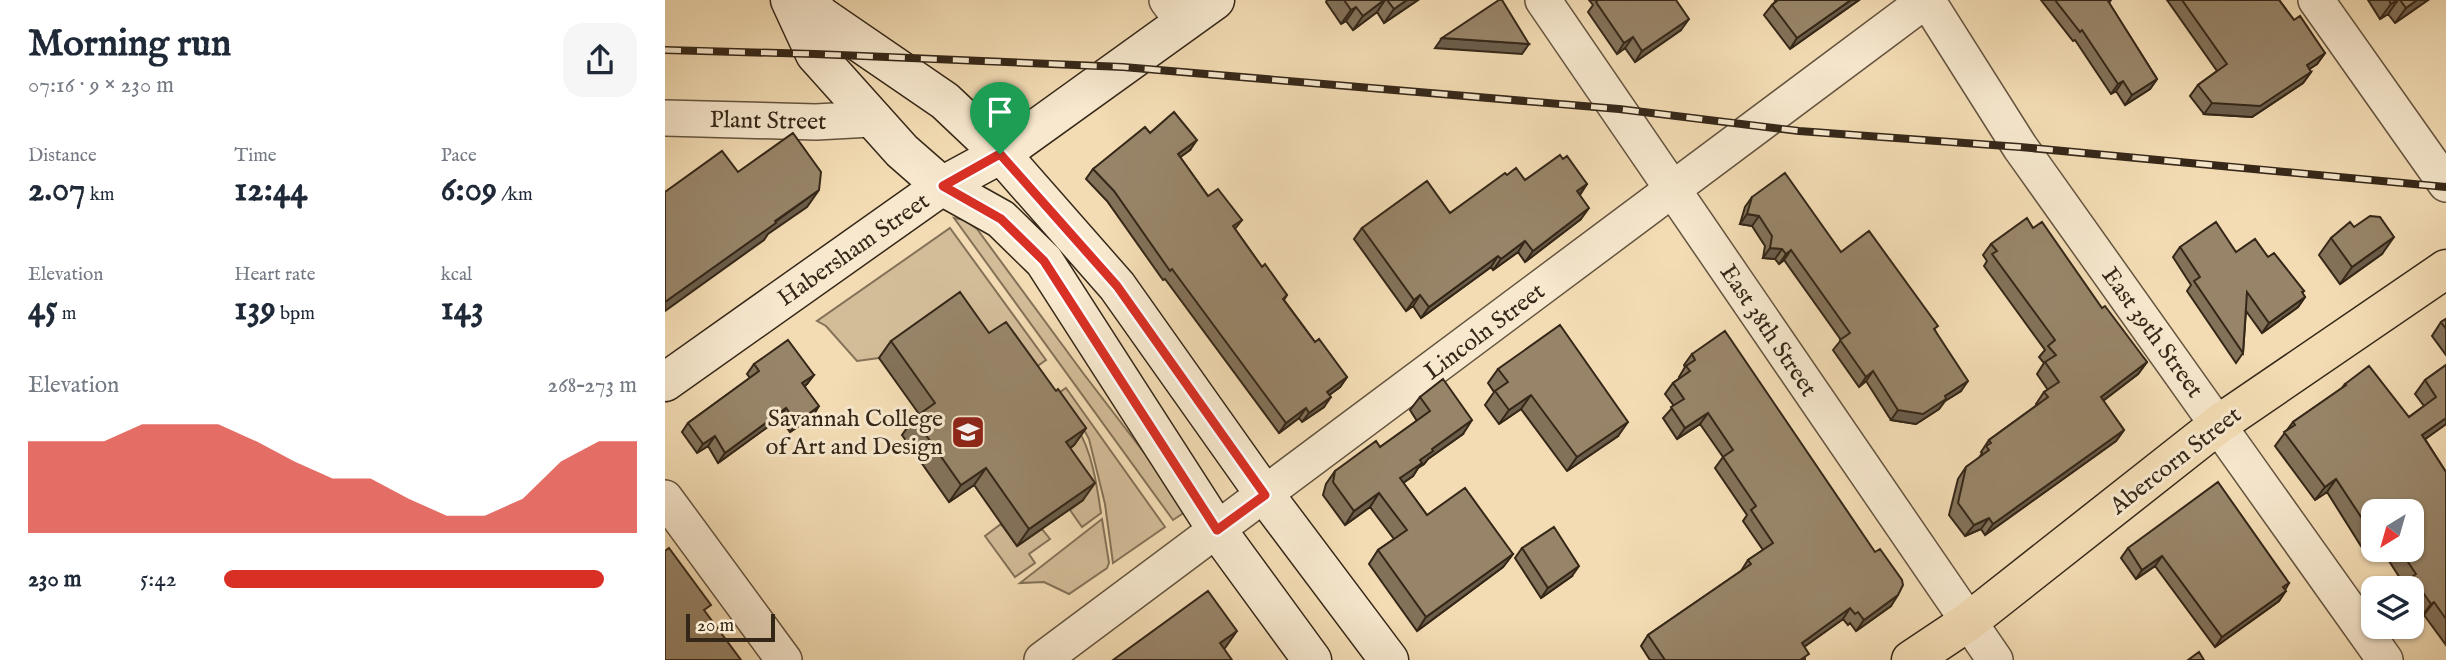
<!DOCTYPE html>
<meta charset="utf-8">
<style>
body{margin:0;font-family:"IM FELL English",serif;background:#f6f6f7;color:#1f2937;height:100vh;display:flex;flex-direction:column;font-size:26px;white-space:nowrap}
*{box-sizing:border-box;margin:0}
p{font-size:23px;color:#747a83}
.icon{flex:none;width:38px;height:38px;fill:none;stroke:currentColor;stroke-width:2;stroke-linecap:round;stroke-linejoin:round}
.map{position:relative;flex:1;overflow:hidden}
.panel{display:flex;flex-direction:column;background:#fff;width:665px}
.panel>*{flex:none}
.needle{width:46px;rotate:217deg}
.fabs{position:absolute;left:1696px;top:499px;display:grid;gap:14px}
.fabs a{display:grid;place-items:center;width:63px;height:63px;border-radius:14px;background:#fff;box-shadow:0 2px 5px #0004;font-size:35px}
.scale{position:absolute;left:21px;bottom:18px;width:89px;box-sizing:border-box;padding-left:7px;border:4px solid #352718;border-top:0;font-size:19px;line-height:24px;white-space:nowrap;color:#352718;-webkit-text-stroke:5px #f7e8ce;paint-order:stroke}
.pin{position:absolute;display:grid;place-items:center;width:60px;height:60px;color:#fff;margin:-72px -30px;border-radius:50% 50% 50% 0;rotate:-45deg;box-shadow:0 0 7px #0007}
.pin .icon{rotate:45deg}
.round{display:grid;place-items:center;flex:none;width:74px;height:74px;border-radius:21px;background:#f6f6f7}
.headline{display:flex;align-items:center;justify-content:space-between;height:119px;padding:0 28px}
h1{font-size:38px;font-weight:700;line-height:52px}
.metrics{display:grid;grid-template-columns:repeat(3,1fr);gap:10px;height:119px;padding:7px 28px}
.metrics div{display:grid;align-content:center}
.metrics b{font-size:35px;font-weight:700}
.metrics small{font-size:19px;font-weight:400}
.metrics p{font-size:19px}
.chart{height:196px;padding:14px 28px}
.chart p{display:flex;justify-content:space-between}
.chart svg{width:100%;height:126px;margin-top:7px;fill:#d93025;opacity:.7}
ul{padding:0 28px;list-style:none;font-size:23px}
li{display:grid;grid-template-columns:112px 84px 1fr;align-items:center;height:52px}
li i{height:18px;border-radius:9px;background:#d93025}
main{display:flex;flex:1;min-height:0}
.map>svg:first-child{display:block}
.green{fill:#d3bd99;stroke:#847258;stroke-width:2}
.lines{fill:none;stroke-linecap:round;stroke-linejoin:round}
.street-casing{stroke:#64543f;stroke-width:38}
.secondary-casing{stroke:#352718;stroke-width:41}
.primary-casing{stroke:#352718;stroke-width:41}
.street{stroke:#f7e8ce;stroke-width:35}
.secondary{stroke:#f7e8ce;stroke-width:38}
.primary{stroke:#f3dcb4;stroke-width:38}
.rail-casing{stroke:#352718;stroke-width:8}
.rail{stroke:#f7e8ce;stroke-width:5;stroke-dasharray:16;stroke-linecap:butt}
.wall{fill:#83725a;stroke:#352718;stroke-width:2}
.shaded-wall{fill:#6a5d4a;stroke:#352718;stroke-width:2}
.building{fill:#988569;stroke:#352718;stroke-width:2}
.route-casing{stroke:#fff;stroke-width:14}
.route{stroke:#d93025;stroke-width:9}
.labels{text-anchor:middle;stroke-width:6;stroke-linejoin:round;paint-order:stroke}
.street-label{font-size:24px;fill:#352718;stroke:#f7e8ce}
.poi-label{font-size:24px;fill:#352718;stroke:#f7e8ce;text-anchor:end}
</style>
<main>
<section class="panel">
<div class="headline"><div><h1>Morning run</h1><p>07:16 · 9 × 230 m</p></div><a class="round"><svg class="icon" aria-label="share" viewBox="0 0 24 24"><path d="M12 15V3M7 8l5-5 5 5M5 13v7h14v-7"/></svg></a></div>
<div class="metrics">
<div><p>Distance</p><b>2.07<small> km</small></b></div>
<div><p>Time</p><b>12:44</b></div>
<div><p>Pace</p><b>6:09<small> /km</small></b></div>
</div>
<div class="metrics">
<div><p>Elevation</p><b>45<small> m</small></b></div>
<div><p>Heart rate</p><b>139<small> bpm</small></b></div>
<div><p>kcal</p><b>143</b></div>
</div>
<div class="chart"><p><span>Elevation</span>268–273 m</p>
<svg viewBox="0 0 160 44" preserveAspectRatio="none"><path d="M0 44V12L10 12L20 12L30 6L40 6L50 6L60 12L70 19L80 25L90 25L100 32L110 38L120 38L130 32L140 19L150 12L160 12V44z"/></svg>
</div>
<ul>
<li><b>230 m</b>5:42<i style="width:92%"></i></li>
</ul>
</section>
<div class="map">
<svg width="1781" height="660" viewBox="0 0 1781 660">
<rect width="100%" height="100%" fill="#f3dcb4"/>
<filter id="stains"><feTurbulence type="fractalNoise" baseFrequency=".00286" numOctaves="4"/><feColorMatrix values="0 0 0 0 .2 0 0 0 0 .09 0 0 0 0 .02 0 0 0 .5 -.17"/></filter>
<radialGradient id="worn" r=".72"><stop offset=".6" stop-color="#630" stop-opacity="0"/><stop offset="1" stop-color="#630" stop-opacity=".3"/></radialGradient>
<!-- green -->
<path class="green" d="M289 218 300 220 312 229 418 373 523 510 508 520Z
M285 228 381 360 357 377 283 309 214 358 192 361 161 326 152 321Z
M401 388 500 527 448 563 440 504 424 439 417 426 388 397Z
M412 428C427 451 432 486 436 513L417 527 405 510 418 500 389 459 408 446Z
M437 519 444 563 442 568 404 594 379 582 355 583Z
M336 524 352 546 377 529 385 539 364 554 370 563 350 577 320 536Z"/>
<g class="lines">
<!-- street casing -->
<g class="street-casing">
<path id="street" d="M502 0 519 23
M878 0 1330 660
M1262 0 1355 147 1720 660
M1651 0 1781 184
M0 118 151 122 206 119
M0 498 119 660
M377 660 1261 0"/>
</g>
<!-- secondary casing -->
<g class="secondary-casing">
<path id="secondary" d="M125 0 150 54 237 151 277 186 336 219 379 261 552 530 647 660
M142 0 156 16 280 101 336 154 452 286 600 495 724 660
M0 382 277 186 336 154 550 0"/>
</g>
<!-- primary casing -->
<g class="primary-casing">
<path id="primary" d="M1246 660 1303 622 1554 424 1781 269"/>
</g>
<!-- street -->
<use href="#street" class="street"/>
<!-- secondary -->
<use href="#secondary" class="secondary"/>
<!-- primary -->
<use href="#primary" class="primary"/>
<!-- rail casing -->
<g class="rail-casing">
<path id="rail" d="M0 50 150 54 458 67 954 109 1134 131 1355 147 1781 187"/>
</g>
<!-- rail -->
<use href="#rail" class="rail"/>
</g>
<!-- wall -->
<path class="wall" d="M662 0H753L719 23 712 12 688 30 681 21 676 24 661 2Z
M924 0H1011L1016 30 970 62 960 48 952 54 923 12 928 5Z
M1110 0H1194L1125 49 1099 15 1107 5 1111 1Z
M1376 0H1446L1444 3 1492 79 1485 89 1460 105 1451 91 1446 94 1410 40 1408 41Z
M1502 0H1614L1629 20 1660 53 1652 64 1644 69 1646 72 1638 83 1587 117 1539 114 1525 96 1533 85 1552 71Z
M1703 0H1763L1730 23 1723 14 1715 19Z
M485 133 525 150 515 157 543 196 577 220 570 229 597 267 622 295 619 300 650 342 682 377 675 387 664 395 659 407 637 422 634 418 614 433 500 279 498 280 442 201 421 179 428 169Z
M898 159 922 184 915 195 916 219 860 262 853 252 828 270 826 267 756 318 748 306 741 311 689 239 697 228 785 213 842 175 860 180Z
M1087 197 1176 252 1270 330 1296 391 1280 401 1274 409 1251 424 1226 420 1201 381 1194 387 1168 350 1176 340 1119 260 1114 264 1110 259 1098 258 1100 246 1087 226 1075 224 1080 207Z
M1689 227 1717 254 1675 284 1654 255 1666 238Z
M1368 228 1482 362 1473 374 1438 401 1459 430 1451 441 1320 535 1316 529 1300 536 1284 515 1293 479 1301 467 1314 458 1317 453 1316 452 1324 440 1372 405 1371 404 1379 392 1383 390 1372 374 1379 363 1374 357 1380 350 1319 266 1322 261 1318 255 1326 244Z
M1515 247 1571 252 1603 257 1639 291 1637 293 1640 297 1633 307 1597 333 1581 311 1578 353 1571 363 1522 291 1526 285 1508 257Z
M1781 319V355L1767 336 1776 322Z
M324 333 391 391 421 428 409 445 405 448 418 500 352 546 309 485 284 502 237 435 249 418 254 414 214 358 226 341Z
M1027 354 1226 606 1191 631 1185 623 1183 625 1178 619 1139 647 1140 660H985L976 646 983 635 1076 571 1083 560 1098 550 1078 521 1082 515 1050 468 1058 457 1035 424 1012 439 998 418 1009 406 1000 394 1008 383 1015 378 1014 377 1020 367 1019 365Z
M89 364 149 375 140 386 148 416 125 432 115 418 53 463 43 446 32 453 17 432 23 423 85 378 82 374Z
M1781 365V424L1760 439 1781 472V645L1759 615 1756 617 1746 603V588H1739L1740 586 1717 550H1746L1708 511V538L1696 546 1662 492 1650 500 1610 446 1628 422 1676 389 1680 384 1744 417 1759 406 1750 394 1760 380Z
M833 369 953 436 902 471 856 409 834 424 820 405 829 392 823 383Z
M755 397 798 434 763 459 759 464 753 468 748 476 738 483 762 515 848 554 838 567 752 631 704 564 713 550 729 539 705 507 680 525 658 495 661 484 670 471 715 447 752 421 745 410Z
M857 548 907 576 876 598 850 558Z
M1463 548 1624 583 1614 601 1550 647 1490 566 1471 579 1456 558Z"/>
<!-- shaded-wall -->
<path class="shaded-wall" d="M719 0H720L712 12 688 30 698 16Z
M742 0H753L719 23 729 9Z
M1186 0H1194L1125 49 1132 38Z
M1733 0 1723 14 1715 19 1726 4Z
M1752 0H1763L1730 23 1741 8Z
M691 7 681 21 676 24 686 10Z
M1024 19 1016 30 970 62 977 51Z
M968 37 960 48 952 54 959 43Z
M777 38 864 44 857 54 770 48Z
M1660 53 1652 64 1634 76 1642 65Z
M1646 72 1638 83 1587 117 1539 114 1547 103Z
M1492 79 1485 89 1460 105 1467 95Z
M1458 81 1451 91 1446 94 1453 84Z
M532 140 525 150 506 164 513 154Z
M922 184 914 195 912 191Z
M154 190 142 207 103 234 99 240 0 311V302Z
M924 208 916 219 860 262 868 251Z
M1082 214 1094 216 1087 226 1075 224Z
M1729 237 1717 254 1675 284 1687 267Z
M860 241 853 252 828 270 836 259Z
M1105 248 1117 249 1110 259 1098 258Z
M1126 250 1119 260 1114 264 1121 254Z
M833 256 826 267 756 318 764 307Z
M755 295 748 306 741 311 749 300Z
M1640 297 1633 307 1597 333 1604 323Z
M1482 362 1473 374 1427 409 1436 397Z
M1208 371 1201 381 1194 387 1201 377Z
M149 375 142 384 131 393 137 383Z
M682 377 675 387 655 402 662 392Z
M1303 381 1296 391 1280 401 1274 409 1251 424 1226 420 1233 410 1280 396Z
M866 395 856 409 834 424 844 410Z
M666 397 659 407 637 422 644 413Z
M154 406 148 416 125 432 132 423Z
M121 408 115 418 53 463 60 453Z
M641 408 634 418 614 433 621 423Z
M1043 413 1035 424 1012 439 1020 428Z
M1781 418V424L1748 448 1757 435Z
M807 420 798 434 763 459 759 464 753 468 748 476 725 492 735 478 767 449Z
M963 422 953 436 902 471 912 457Z
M421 428 409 445 389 459 401 442Z
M1459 430 1451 441 1320 535 1328 524Z
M50 436 43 446 32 453 38 444Z
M321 468 309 485 284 502 296 485Z
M1671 479 1662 492 1650 500 1660 487Z
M430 483 418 500 352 546 364 529Z
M714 493 705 507 680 525 689 511Z
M1324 518 1316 529 1300 536 1309 525Z
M1708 531V538L1696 546 1706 532Z
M848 554 838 567 752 631 761 617Z
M1497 556 1490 566 1471 579 1477 570Z
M914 566 907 576 876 598 883 588Z
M1621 591 1614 601 1550 647 1557 637Z
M1233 595 1226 606 1191 631 1199 620Z
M1769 602 1759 615 1756 617 1766 604Z
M1185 608 1178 619 1129 654 1137 643Z
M572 631 560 648 543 660 555 643Z"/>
<!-- building -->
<path class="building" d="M679 0H719L698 16 691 7 686 10Z
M722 0H742L729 9Z
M834 0H837L864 44 777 38Z
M933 0H1011L1024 19 977 51 968 37 959 43 931 2Z
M1113 0H1186L1132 38 1107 5Z
M1390 0H1444L1443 1 1492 79 1467 95 1458 81 1453 84 1417 30 1415 32Z
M1517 0H1614L1629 20 1635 16 1660 53 1642 65 1646 72 1595 106 1547 103 1533 85 1562 64Z
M1724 0H1732L1726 4Z
M1735 0H1752L1741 8Z
M509 112 532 140 513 154 543 196 553 189 577 220 568 226 597 267 600 264 622 295 618 299 650 342 654 339 682 377 662 392 666 397 644 413 641 408 621 423 507 269 505 271 449 191 428 169 480 127 485 133Z
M128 133 156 172 154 190 110 221 111 223 0 302V192L57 151 73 172Z
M895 155 898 159 902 156 922 184 912 191 924 208 868 251 860 241 836 259 833 256 764 307 755 295 749 300 697 228 762 181 785 213 840 173 842 175 851 168 860 180Z
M1120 173 1176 252 1204 231 1273 326 1269 329 1303 381 1280 396 1281 399 1258 414 1233 410 1208 371 1201 377 1175 340 1185 333 1126 250 1121 254 1117 249 1105 248 1107 236 1094 216 1082 214 1087 197Z
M1705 216 1715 217 1729 237 1687 267 1666 238 1685 222 1689 227Z
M1362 218 1368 228 1377 222 1437 308 1440 306 1482 362 1436 397 1459 430 1328 524 1324 518 1309 525 1293 503 1301 467 1324 450 1321 446 1326 443 1324 440 1383 397 1379 392 1394 382 1380 362 1391 355 1383 346 1390 340 1327 254 1332 251 1326 244Z
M1551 222 1571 252 1590 239 1603 257 1609 253 1639 291 1637 292 1640 297 1604 323 1582 292 1578 353 1529 281 1535 277 1515 247Z
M295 292 324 333 341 322 391 391 393 389 421 428 401 442 430 483 364 529 321 468 296 485 249 418 270 403 226 341Z
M1781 319V329L1776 322Z
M895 325 963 422 912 457 866 395 844 410 830 391 843 382 833 369Z
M1060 331 1210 552 1215 549 1237 580 1238 585 1233 595 1199 620 1193 612 1190 614 1185 608 1137 643 1144 654 1135 660H1000L983 635 1086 564 1083 560 1108 543 1086 510 1091 506 1058 457 1068 450 1043 413 1020 428 1006 407 1019 399 1008 383 1025 371 1021 366 1030 360 1027 354Z
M123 340 149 375 137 383 154 406 132 423 121 408 60 453 50 436 38 444 23 423 94 371 89 364Z
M1781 365V418L1757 435 1781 472V619L1769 602 1766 604 1747 577 1751 574 1735 550H1746V511H1708V531L1706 532 1671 479 1660 487 1619 432 1630 425 1628 422 1681 385 1680 384 1704 366 1744 417 1771 397 1760 380Z
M778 379 807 420 767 449 768 451 755 460 757 463 735 478 762 515 800 488 848 554 761 617 713 550 742 530 714 493 689 511 668 482 670 471 711 441 715 447 765 411 755 397Z
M1553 482 1624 583 1618 587 1621 591 1557 637 1497 556 1477 570 1463 548Z
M889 527 914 566 883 588 857 548Z
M4 548 46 605 39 610 76 660H0V551Z
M543 591 572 631 555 643 567 660H448Z
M1534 652 1539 660H1523Z"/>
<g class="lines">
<!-- route casing -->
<g class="route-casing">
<path id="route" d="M335 154 452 286 600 495 552 530 379 261 336 219 278 186Z"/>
</g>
<!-- route -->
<use href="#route" class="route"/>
</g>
<!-- icons -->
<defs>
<g id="university-square" transform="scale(1.75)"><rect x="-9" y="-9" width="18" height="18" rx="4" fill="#8f2418" stroke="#f7e8ce"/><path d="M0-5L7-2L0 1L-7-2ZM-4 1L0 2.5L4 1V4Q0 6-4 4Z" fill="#fff"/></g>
</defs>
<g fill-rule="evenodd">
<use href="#university-square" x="303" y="432"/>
</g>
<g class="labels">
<!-- street labels -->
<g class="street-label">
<text transform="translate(103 120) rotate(1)" y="8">Plant Street</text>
<text transform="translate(188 249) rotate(-35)" y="8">Habersham Street</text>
<text transform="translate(1104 330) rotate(56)" y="8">East 38th Street</text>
<text transform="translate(819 331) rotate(-37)" y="8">Lincoln Street</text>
<text transform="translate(1488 332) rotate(54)" y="8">East 39th Street</text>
<text transform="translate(1510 460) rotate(-38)" y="8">Abercorn Street</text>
</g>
<!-- poi labels -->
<g class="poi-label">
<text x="278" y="426">Savannah College<tspan x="278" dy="28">of Art and Design</tspan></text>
</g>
</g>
<rect width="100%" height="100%" filter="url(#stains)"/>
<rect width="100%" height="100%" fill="url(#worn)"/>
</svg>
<div class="fabs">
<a><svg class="needle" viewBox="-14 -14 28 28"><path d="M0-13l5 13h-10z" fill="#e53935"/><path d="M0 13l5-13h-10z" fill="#747a83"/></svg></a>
<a><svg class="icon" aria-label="layers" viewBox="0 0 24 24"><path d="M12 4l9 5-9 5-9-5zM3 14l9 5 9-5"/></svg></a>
</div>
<div class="scale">20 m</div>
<div class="pin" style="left:335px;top:154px;background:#1e9e55"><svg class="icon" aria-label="arrive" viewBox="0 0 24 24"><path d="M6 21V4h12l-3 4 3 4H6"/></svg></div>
</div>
</main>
